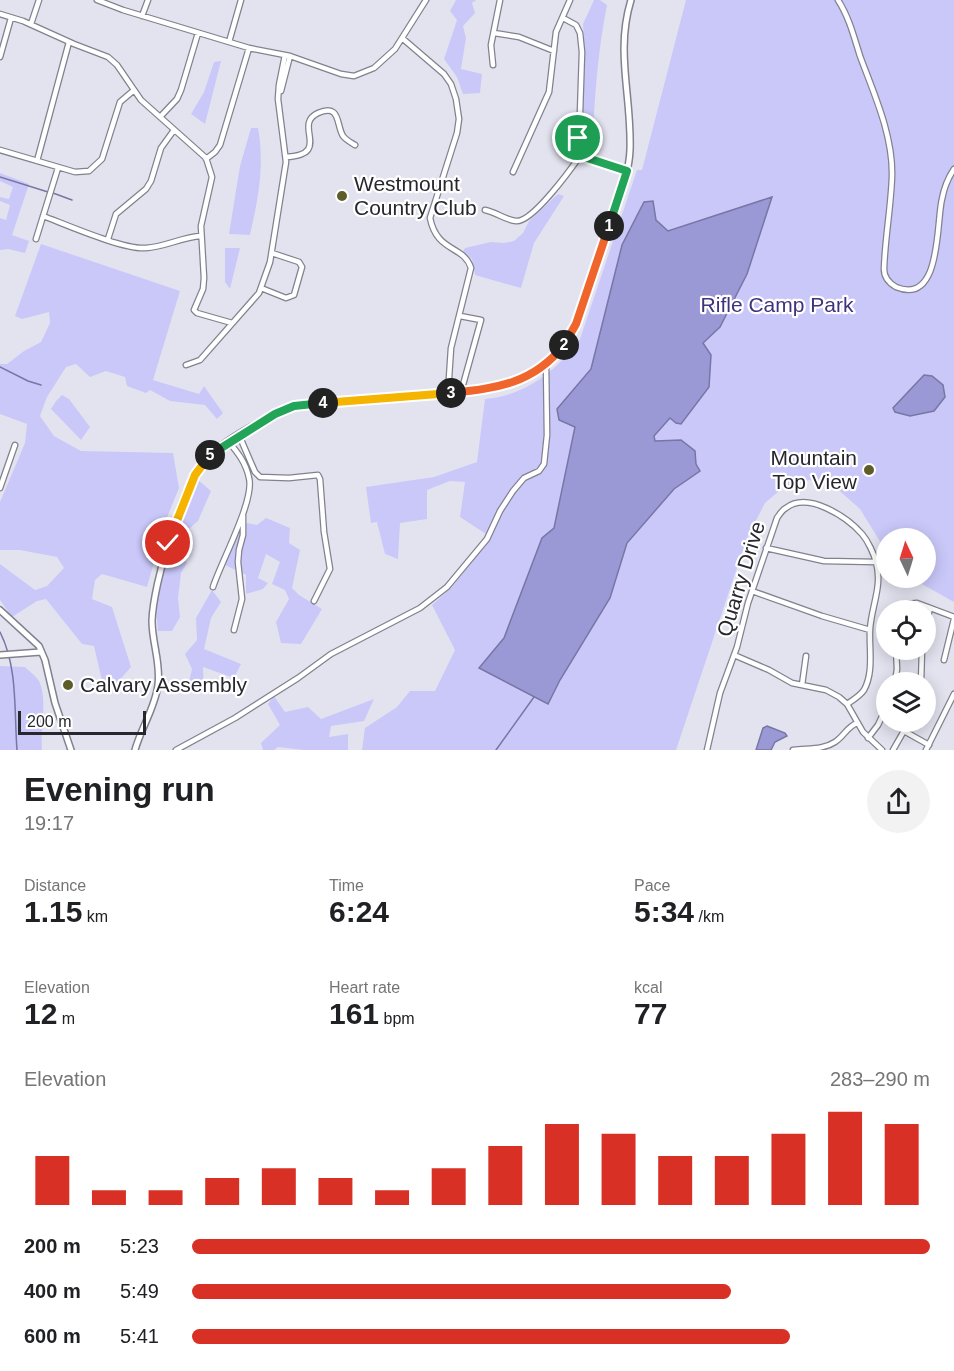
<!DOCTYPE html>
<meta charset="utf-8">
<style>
body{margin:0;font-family:Helvetica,sans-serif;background:#f2f2f2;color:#202124;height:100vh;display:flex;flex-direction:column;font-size:22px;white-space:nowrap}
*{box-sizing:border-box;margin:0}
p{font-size:20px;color:#757577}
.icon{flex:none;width:33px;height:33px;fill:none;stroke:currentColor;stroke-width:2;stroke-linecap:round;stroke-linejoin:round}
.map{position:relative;height:750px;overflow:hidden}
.sheet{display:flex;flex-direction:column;background:#fff;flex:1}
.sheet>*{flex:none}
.needle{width:39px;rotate:356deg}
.controls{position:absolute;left:876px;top:528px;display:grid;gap:12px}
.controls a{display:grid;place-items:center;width:60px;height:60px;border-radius:50%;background:#fff;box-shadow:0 3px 15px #0003;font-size:30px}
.scale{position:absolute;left:18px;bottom:15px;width:128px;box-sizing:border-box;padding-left:6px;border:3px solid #28272d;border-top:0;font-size:16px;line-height:21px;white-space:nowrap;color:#28272d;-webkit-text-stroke:4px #fff;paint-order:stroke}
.pin{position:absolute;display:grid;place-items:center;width:51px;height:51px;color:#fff;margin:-26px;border:3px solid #fff;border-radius:50%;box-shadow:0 2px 6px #0007}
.km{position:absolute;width:30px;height:30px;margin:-15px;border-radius:50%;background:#222;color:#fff;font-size:16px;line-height:30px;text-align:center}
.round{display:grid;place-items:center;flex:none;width:63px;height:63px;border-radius:32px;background:#f2f2f2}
.summary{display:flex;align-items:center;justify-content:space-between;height:102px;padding:0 24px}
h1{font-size:33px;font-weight:700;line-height:45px}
.stats{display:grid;grid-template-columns:repeat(3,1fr);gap:9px;height:102px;padding:6px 24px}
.stats div{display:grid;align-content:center}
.stats b{font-size:30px;font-weight:700}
.stats small{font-size:16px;font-weight:400}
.stats p{font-size:16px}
.chart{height:168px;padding:12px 24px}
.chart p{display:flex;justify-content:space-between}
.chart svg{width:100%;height:108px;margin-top:6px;stroke:#d93025;stroke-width:6}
ul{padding:0 24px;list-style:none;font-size:20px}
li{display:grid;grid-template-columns:96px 72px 1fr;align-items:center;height:45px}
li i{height:15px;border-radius:8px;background:#d93025}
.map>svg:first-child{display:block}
.green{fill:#cac8f9}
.water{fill:#9b98d6;stroke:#7876a3;stroke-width:1.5}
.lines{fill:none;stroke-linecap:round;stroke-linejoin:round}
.stream{stroke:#7876a3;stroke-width:1.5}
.minor-casing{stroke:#82828f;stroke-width:7}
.tertiary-casing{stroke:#82828f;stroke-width:8}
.minor{stroke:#fff;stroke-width:4.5}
.tertiary{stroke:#fff;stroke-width:5}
.split-1-casing{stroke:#fff;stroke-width:12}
.split-2-casing{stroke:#fff;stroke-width:12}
.split-3-casing{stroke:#fff;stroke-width:12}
.split-4-casing{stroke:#fff;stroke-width:12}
.split-5-casing{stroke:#fff;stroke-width:12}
.split-6-casing{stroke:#fff;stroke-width:12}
.split-1{stroke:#22a559;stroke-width:8}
.split-2{stroke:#f0652b;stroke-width:8}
.split-3{stroke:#f0652b;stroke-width:8}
.split-4{stroke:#f5b400;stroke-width:8}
.split-5{stroke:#22a559;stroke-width:8}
.split-6{stroke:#f5b400;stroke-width:8}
.poi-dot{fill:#5e5c29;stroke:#fff;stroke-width:2}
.labels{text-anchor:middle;stroke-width:4.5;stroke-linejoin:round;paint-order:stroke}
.poi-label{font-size:21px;fill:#28272d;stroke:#fff;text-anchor:start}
.park-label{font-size:21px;fill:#3e337c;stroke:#fff}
.street-label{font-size:21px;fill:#28272d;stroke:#fff}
</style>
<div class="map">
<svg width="954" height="750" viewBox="0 0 954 750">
<rect width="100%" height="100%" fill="#e3e3f0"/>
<!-- green -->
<path class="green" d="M456 0H476L472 3 475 13 463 26 466 38 461 69 482 74 480 93 463 94 457 77 444 59 457 20 450 11Z
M594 0H600L607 5C597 55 594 105 592 156L580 149 585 55 583 24Z
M686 0H954V602L911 578H926V538H886V551L860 509 834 486 809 480 785 486 765 503 747 538 676 750H362L365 728 397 707 410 691H435L455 650 432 605 452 587 490 540 486 534 460 517 465 482 450 481 427 490V519L400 523 398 559 385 554 377 522 371 523 366 487 434 477 477 462 485 399C527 395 556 371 580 339L637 170H642Z
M221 61 205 124 191 114 204 92 214 62Z
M251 128H258C265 165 258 199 250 235L229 234 240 166Z
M0 173 29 184 12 235 29 241 25 253 8 249 0 250V218L6 220 10 205 0 201V197L9 199 13 187 0 181Z
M558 194 564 196 534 243 521 288 475 275 472 259 463 251 465 248 491 242 504 243 514 241 523 233 529 221Z
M41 244 180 291 153 380 199 394 204 386 223 413 217 419 205 405 170 401 150 390 146 393 127 386 125 377 106 371 90 377 76 364 66 367 47 397 40 416 54 436 81 451 173 453 179 488 166 520 147 587 102 574 95 580 92 599 112 607 131 667 112 689 103 685 94 646 82 644 46 599 37 601 12 617 0 600V564L35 590 47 586 64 568 57 557 20 550H0V502L25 443 27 424 0 414V364H7L24 351 41 342 50 323 49 312 22 319 15 316Z
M225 248H240L230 289 225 282Z
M62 395 69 399 90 427 81 440 51 409 56 401Z
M198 480 211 491 198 521 183 534 176 529Z
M266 518 290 528 289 543 300 550 292 588 299 595 322 609 301 644 281 643 276 622 289 599 285 590 272 584 280 562 266 554 258 578 268 583 263 589 246 594V575L223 564 241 522 257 525Z
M180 555 187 563 181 573 178 598 180 617 172 631H158L156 607 166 562Z
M212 590 221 602 211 618 204 649 241 664 234 678 203 667 204 694 187 690 192 669 185 654 197 640 196 618Z
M0 666 25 667C29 671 37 677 39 681 48 699 40 731 42 750H0Z
M274 696 285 712 308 707 321 719 374 699 364 721 331 726 329 737 348 734V750H304L278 747 274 750H263L261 743 280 725 268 704Z"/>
<!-- water -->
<path class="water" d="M772 197 747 274 720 327 703 343 711 355 709 387 681 424 676 423 670 418 654 436 655 441 681 440 695 451 696 464 700 471 674 489 627 543 610 598 560 680 548 704 479 668 504 638 542 538 554 528 575 427 559 420 557 409 591 369 622 245 644 202 653 201 656 220 668 231Z
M924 375 932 376 943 385 945 397 934 411 910 416 895 412 893 408Z
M767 726 785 733 787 736 775 742 771 750H756L763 728Z"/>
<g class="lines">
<!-- stream -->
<path class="stream" d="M0 177 48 192
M53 193 72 200
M0 367 28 381 41 385
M0 632C18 667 14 711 17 750
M496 750 534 697"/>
<!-- minor casing -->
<g class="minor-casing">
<path id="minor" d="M97 0 123 10 249 48 290 56 341 74 354 76 374 68 395 49 426 0
M838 0C849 17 854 37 860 56 874 94 893 135 892 176 891 207 885 238 884 269 884 277 889 283 896 287 942 306 936 222 942 199 944 188 948 178 954 169
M0 14 23 21 74 44 108 57 117 65 141 100 206 158 212 177 201 226 204 278 203 289 194 310 197 313 232 323
M142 16 148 0
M563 18 576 25 580 33 582 52 580 113 576 153 585 158 627 171
M31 24 39 0
M494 33 519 37 554 51
M402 38 444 74 451 84 456 99 459 119 457 133 430 218C437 253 464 245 471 268L451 348 448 393
M229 42 241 0
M0 57 11 18
M493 65 491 45 500 0
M281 91 290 56
M160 117 177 99 181 90 198 33
M0 150 75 172 89 171 102 159 120 102 133 91
M286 157C333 154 292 125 318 113 341 103 336 125 343 136 346 140 350 142 355 145
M206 159 215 152 220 145 249 48
M37 161 69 42
M513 172 549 92 556 32 570 0
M485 210C496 212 505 220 516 221 532 223 571 169 580 156
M43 216C67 225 124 250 146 248 165 247 182 237 201 236
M36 239 58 168
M108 239 116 214 146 189 151 181 161 148 174 130
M261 288 286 298 294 295 302 267 299 262 272 253
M460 316 481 320 461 392
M186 365 200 360 259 293 270 262 286 162 278 99 279 85 285 55
M239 435 255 472 260 477 289 478 318 475 320 479 324 532 330 569 314 601
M0 488 15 445
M766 548 824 561 876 562
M213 587C221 562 255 500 249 478 246 463 238 453 229 442
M752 591 822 616 870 630
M902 610 907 604 917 603 954 617
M926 625 930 608
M234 630 242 599 238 562 239 550 243 535V515
M734 655 769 670 792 683 826 690 839 697 847 704 863 732 882 750
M944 660 954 619
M895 682 897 669 896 650
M921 682 922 650
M802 685 806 656
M904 731 929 745
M868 738 878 725 886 708
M176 750 235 718 298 678 331 654 420 608 447 587 487 539 500 511 513 491 524 478 539 471 544 464 547 435 546 363
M707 750 720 693 737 647 748 603 777 518C779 515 782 510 786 508 808 491 847 517 862 534 868 541 874 554 876 562 883 586 871 607 870 630 869 649 874 672 864 690 860 696 853 700 847 704
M793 750C808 748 823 750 835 742 844 736 847 727 857 723
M893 750 909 722
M926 750 954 694"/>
</g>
<!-- tertiary casing -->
<g class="tertiary-casing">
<path id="tertiary" d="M0 610 39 646 45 660 55 703 71 750
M0 655 41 652
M135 750C141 728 155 708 158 685 161 663 152 643 152 621 153 585 182 483 207 458 229 436 266 418 294 406L488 389C518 383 543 371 562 347 578 328 583 304 590 280 596 263 603 246 608 229 616 203 629 177 630 150 632 97 615 52 631 0"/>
</g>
<!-- minor -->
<use href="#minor" class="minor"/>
<!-- tertiary -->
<use href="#tertiary" class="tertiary"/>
</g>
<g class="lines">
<!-- split-1 casing -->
<g class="split-1-casing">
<path id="split-1" d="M578 138 575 149 578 155 627 171 609 226"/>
</g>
<!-- split-2 casing -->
<g class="split-2-casing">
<path id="split-2" d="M564 345 576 324 609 226"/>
</g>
<!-- split-3 casing -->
<g class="split-3-casing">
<path id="split-3" d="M451 393C497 388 533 384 564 345"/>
</g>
<!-- split-4 casing -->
<g class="split-4-casing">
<path id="split-4" d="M323 403 451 393"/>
</g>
<!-- split-5 casing -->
<g class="split-5-casing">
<path id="split-5" d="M210 455 275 414 294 406 323 403"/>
</g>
<!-- split-6 casing -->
<g class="split-6-casing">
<path id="split-6" d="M168 543 195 475 210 455"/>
</g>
<!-- split-1 -->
<use href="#split-1" class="split-1"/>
<!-- split-2 -->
<use href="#split-2" class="split-2"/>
<!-- split-3 -->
<use href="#split-3" class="split-3"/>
<!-- split-4 -->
<use href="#split-4" class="split-4"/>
<!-- split-5 -->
<use href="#split-5" class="split-5"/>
<!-- split-6 -->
<use href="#split-6" class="split-6"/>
</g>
<!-- markers -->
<g class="poi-dot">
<circle cx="342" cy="196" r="6"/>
<circle cx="869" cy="470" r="6"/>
<circle cx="68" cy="685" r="6"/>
</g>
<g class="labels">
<!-- poi labels -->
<g class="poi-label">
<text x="354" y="191">Westmount<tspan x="354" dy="24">Country Club</tspan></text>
<text x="857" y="465" text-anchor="end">Mountain<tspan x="857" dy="24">Top View</tspan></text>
<text x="80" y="692">Calvary Assembly</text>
</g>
<!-- park labels -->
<g class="park-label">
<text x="777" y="312">Rifle Camp Park</text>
</g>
<!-- street labels -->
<g class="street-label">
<text transform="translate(741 579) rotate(-73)" y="7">Quarry Drive</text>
</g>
</g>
</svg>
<div class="controls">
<a><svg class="needle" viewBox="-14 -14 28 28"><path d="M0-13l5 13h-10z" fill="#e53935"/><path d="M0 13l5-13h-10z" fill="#757577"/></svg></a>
<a><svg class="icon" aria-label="locate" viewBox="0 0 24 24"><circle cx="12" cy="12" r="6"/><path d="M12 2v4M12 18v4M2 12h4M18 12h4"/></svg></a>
<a><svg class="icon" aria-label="layers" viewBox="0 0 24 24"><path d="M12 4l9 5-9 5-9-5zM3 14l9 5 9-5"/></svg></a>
</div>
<div class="scale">200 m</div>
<div class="pin" style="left:578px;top:138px;background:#1e9e55"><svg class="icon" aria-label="arrive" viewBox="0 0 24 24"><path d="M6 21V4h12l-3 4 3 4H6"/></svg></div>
<div class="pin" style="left:168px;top:543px;background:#d93025"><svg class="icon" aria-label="check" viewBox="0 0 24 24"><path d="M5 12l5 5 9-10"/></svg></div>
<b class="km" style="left:609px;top:226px">1</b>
<b class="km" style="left:564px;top:345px">2</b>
<b class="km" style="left:451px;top:393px">3</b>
<b class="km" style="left:323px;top:403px">4</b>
<b class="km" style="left:210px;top:455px">5</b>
</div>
<section class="sheet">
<div class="summary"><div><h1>Evening run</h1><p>19:17</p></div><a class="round"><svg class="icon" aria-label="share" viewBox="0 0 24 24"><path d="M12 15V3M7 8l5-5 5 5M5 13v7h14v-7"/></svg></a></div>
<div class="stats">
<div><p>Distance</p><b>1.15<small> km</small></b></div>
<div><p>Time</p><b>6:24</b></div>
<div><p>Pace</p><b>5:34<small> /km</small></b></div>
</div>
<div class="stats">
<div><p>Elevation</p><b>12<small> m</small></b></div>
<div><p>Heart rate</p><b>161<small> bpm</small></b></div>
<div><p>kcal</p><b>77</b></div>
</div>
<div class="chart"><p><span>Elevation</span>283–290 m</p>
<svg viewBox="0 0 160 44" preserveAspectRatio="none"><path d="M5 44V24M15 44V38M25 44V38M35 44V33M45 44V29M55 44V33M65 44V38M75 44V29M85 44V20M95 44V11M105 44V15M115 44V24M125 44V24M135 44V15M145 44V6M155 44V11"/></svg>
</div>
<ul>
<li><b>200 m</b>5:23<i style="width:100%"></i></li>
<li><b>400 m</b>5:49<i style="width:73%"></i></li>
<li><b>600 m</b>5:41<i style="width:81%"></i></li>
</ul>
</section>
